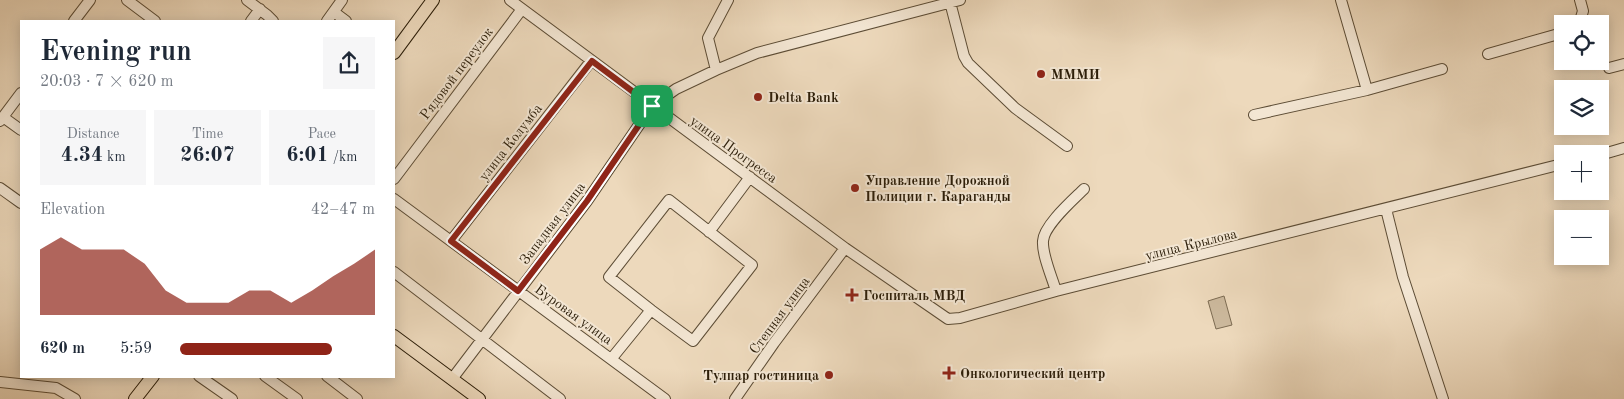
<!DOCTYPE html>
<meta charset="utf-8">
<style>
body{margin:0;font-family:"Old Standard TT",serif;background:#f6f6f7;color:#1f2937;height:100vh;display:flex;flex-direction:column;font-size:19px;white-space:nowrap}
*{box-sizing:border-box;margin:0}
p{font-size:16px;color:#747a83}
.icon{flex:none;width:28px;height:28px;fill:none;stroke:currentColor;stroke-width:2;stroke-linecap:round;stroke-linejoin:round}
.map{position:relative;flex:1;overflow:hidden}
.drawer{position:absolute;left:20px;top:20px;width:375px;height:358px;display:flex;flex-direction:column;background:#fff;border-radius:0px;box-shadow:0 2px 12px #0003}
.drawer>*{flex:none}
.buttons{position:absolute;left:1554px;top:15px;display:grid;gap:10px}
.buttons a{display:grid;place-items:center;width:55px;height:55px;border-radius:0px;background:#fff;box-shadow:0 2px 12px #0003;font-size:25px}
.pin{position:absolute;display:grid;place-items:center;width:42px;height:42px;color:#fff;margin:-21px;border-radius:10px;box-shadow:0 2px 8px #0006}
.round{display:grid;place-items:center;flex:none;width:52px;height:52px;border-radius:0px;background:#f6f6f7}
.summary{display:flex;align-items:center;justify-content:space-between;height:85px;padding:0 20px}
h1{font-size:28px;font-weight:700;line-height:38px}
.metrics{display:grid;grid-template-columns:repeat(3,1fr);gap:8px;height:85px;padding:5px 20px}
.metrics div{display:grid;align-content:center;border-radius:0px;background:#f6f6f7;text-align:center}
.metrics b{font-size:21px;font-weight:700}
.metrics small{font-size:14px;font-weight:400}
.metrics p{font-size:14px}
.chart{height:140px;padding:10px 20px}
.chart p{display:flex;justify-content:space-between}
.chart svg{width:100%;height:90px;margin-top:5px;fill:#8f2418;opacity:.7}
ul{padding:0 20px;list-style:none;font-size:16px}
li{display:grid;grid-template-columns:80px 60px 1fr;align-items:center;height:38px}
li i{height:12px;border-radius:6px;background:#8f2418}
.map>svg:first-child{display:block}
.grass{fill:#ccb99d;stroke:#7c6b52}
.lines{fill:none;stroke-linecap:round;stroke-linejoin:round}
.minor-casing{stroke:#5c4c35;stroke-width:12}
.major-casing{stroke:#2b1d08;stroke-width:14}
.minor{stroke:#f3e6d3;stroke-width:10}
.major{stroke:#edd9bc;stroke-width:12}
.route-casing{stroke:#fff;stroke-width:10}
.route{stroke:#8f2418;stroke-width:6}
.poi-dot{fill:#8f2418;stroke:#f3e6d3;stroke-width:2}
.labels{text-anchor:middle;stroke-width:4;stroke-linejoin:round;paint-order:stroke}
.street-label{font-size:14px;fill:#2b1d08;stroke:#f3e6d3}
.poi-label{font-size:14px;font-weight:bold;fill:#2b1d08;stroke:#f3e6d3;text-anchor:start}
</style>
<div class="map">
<svg width="1624" height="399" viewBox="0 0 1624 399">
<rect width="100%" height="100%" fill="#edd9bc"/>
<filter id="stains"><feTurbulence type="fractalNoise" baseFrequency=".004" numOctaves="4"/><feColorMatrix values="0 0 0 0 .2 0 0 0 0 .09 0 0 0 0 .02 0 0 0 .5 -.17"/></filter>
<radialGradient id="worn" r=".72"><stop offset=".6" stop-color="#630" stop-opacity="0"/><stop offset="1" stop-color="#630" stop-opacity=".3"/></radialGradient>
<!-- grass -->
<path class="grass" d="M1224 296 1232 325 1216 329 1208 301Z"/>
<g class="lines">
<!-- minor casing -->
<g class="minor-casing">
<path id="minor" d="M127 0 155 21
M247 0 267 15 273 21
M510 0 845 248 948 319 960 318 1056 291 1562 164
M1341 0 1367 90
M950 2 964 56 968 63 1015 108 1067 146
M334 12 346 21
M74 21 90 0
M251 21 260 9
M327 21 342 0
M1579 24 1583 11 1580 0
M1488 54 1562 33
M1609 68 1624 64
M716 70 708 38 728 0
M1254 115 1367 90 1442 69
M3 117 21 130
M0 121 21 93
M1600 155 1624 148
M394 179 522 9
M0 188 21 203
M394 199 665 399
M1386 209 1403 277 1443 399
M709 232 750 177
M451 241 591 61
M394 272 560 399
M1056 291C1052 277 1042 255 1043 241 1044 225 1073 200 1084 189
M612 358 651 310 693 341 752 265 669 200 609 277 651 310
M199 376 232 399
M265 376 297 399
M327 376 357 399
M452 379 587 201 652 106 676 89 716 70 757 53 960 0
M0 382 56 388 75 399
M735 399 774 343 845 248"/>
</g>
<!-- major casing -->
<g class="major-casing">
<path id="major" d="M394 53 433 0
M394 336 479 399
M135 399 153 376"/>
</g>
<!-- minor -->
<use href="#minor" class="minor"/>
<!-- major -->
<use href="#major" class="major"/>
</g>
<g class="lines">
<!-- route casing -->
<g class="route-casing">
<path id="route" d="M592 61 652 106 587 201 518 291 451 241Z"/>
</g>
<!-- route -->
<use href="#route" class="route"/>
</g>
<!-- markers -->
<g class="poi-dot">
<circle cx="1041" cy="74" r="5"/>
<circle cx="758" cy="97" r="5"/>
<circle cx="855" cy="188" r="5"/>
<path d="M849.5 287.5h5v5h5v5h-5v5h-5v-5h-5v-5h5z"/>
<path d="M946.5 365.5h5v5h5v5h-5v5h-5v-5h-5v-5h5z"/>
<circle cx="829" cy="375" r="5"/>
</g>
<g class="labels">
<!-- street labels -->
<g class="street-label">
<text transform="translate(456 73) rotate(-53)" y="5">Рядовой переулок</text>
<text transform="translate(510 142) rotate(-52)" y="5">улица Колумба</text>
<text transform="translate(734 149) rotate(36)" y="5">улица Прогресса</text>
<text transform="translate(552 223) rotate(-53)" y="5">Западная улица</text>
<text transform="translate(1191 244) rotate(-14)" y="5">улица Крылова</text>
<text transform="translate(574 314) rotate(36)" y="5">Буровая улица</text>
<text transform="translate(779 315) rotate(-54)" y="5">Степная улица</text>
</g>
<!-- poi labels -->
<g class="poi-label">
<text x="1051" y="79">МММИ</text>
<text x="768" y="102">Delta Bank</text>
<text x="865" y="185">Управление Дорожной<tspan x="865" dy="16">Полиции г. Караганды</tspan></text>
<text x="863" y="300">Госпиталь МВД</text>
<text x="960" y="378">Онкологический центр</text>
<text x="819" y="380" text-anchor="end">Тулпар гостиница</text>
</g>
</g>
<rect width="100%" height="100%" filter="url(#stains)"/>
<rect width="100%" height="100%" fill="url(#worn)"/>
</svg>
<div class="buttons">
<a><svg class="icon" aria-label="locate" viewBox="0 0 24 24"><circle cx="12" cy="12" r="6"/><path d="M12 2v4M12 18v4M2 12h4M18 12h4"/></svg></a>
<a><svg class="icon" aria-label="layers" viewBox="0 0 24 24"><path d="M12 4l9 5-9 5-9-5zM3 14l9 5 9-5"/></svg></a>
<a>+</a>
<a>−</a>
</div>
<div class="pin" style="left:652px;top:106px;background:#1e9e55"><svg class="icon" aria-label="arrive" viewBox="0 0 24 24"><path d="M6 21V4h12l-3 4 3 4H6"/></svg></div>
<section class="drawer">
<div class="summary"><div><h1>Evening run</h1><p>20:03 · 7 × 620 m</p></div><a class="round"><svg class="icon" aria-label="share" viewBox="0 0 24 24"><path d="M12 15V3M7 8l5-5 5 5M5 13v7h14v-7"/></svg></a></div>
<div class="metrics">
<div><p>Distance</p><b>4.34<small> km</small></b></div>
<div><p>Time</p><b>26:07</b></div>
<div><p>Pace</p><b>6:01<small> /km</small></b></div>
</div>
<div class="chart"><p><span>Elevation</span>42–47 m</p>
<svg viewBox="0 0 160 44" preserveAspectRatio="none"><path d="M0 44V12L10 6L20 12L30 12L40 12L50 19L60 32L70 38L80 38L90 38L100 32L110 32L120 38L130 32L140 25L150 19L160 12V44z"/></svg>
</div>
<ul>
<li><b>620 m</b>5:59<i style="width:78%"></i></li>
</ul>
</section>
</div>
